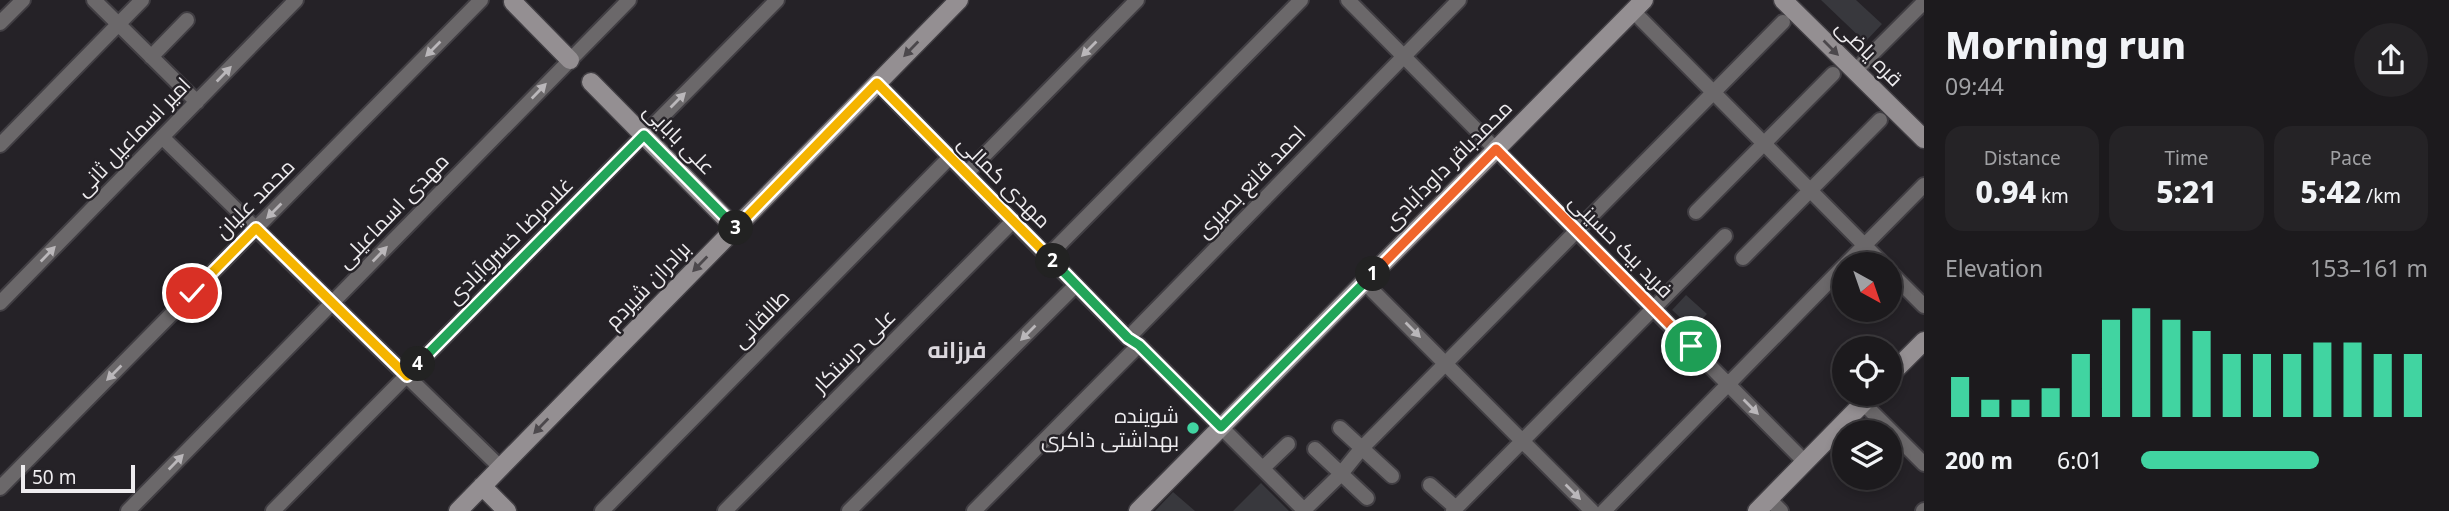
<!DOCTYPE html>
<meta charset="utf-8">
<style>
body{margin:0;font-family:"Noto Sans",Cairo,sans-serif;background:#252326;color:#f1f3f6;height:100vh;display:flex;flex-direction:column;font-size:26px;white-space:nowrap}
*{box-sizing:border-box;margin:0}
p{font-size:23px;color:#a0a1a4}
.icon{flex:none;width:38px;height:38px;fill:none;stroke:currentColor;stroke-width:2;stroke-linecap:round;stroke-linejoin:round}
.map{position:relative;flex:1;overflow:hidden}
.panel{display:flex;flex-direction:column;background:#1c1a1d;width:525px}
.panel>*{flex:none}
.needle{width:46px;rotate:140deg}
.tools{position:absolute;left:1832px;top:252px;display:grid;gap:14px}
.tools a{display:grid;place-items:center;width:70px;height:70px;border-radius:50%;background:#1c1a1d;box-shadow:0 4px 10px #0003,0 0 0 2px #3a383b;font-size:35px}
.scale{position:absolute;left:21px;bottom:18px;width:114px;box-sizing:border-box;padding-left:7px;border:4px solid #eeecef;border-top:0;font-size:19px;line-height:24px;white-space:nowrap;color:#eeecef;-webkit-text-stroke:5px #252227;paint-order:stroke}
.pin{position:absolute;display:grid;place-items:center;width:60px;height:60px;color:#fff;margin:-30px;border:4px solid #fff;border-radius:50%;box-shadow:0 2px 7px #0007}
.km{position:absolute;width:35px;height:35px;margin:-18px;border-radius:50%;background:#222;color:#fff;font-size:19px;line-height:35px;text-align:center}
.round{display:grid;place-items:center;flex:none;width:74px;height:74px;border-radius:37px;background:#252326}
.summary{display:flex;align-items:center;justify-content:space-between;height:119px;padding:0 21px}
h1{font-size:38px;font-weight:800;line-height:52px}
.metrics{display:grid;grid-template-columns:repeat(3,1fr);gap:10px;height:119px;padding:7px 21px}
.metrics div{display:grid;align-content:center;border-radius:18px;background:#252326;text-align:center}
.metrics b{font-size:30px;font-weight:800}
.metrics small{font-size:19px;font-weight:400}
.metrics p{font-size:19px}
.chart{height:196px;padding:14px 21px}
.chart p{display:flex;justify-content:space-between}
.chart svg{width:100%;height:126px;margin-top:7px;stroke:#41d4a1;stroke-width:6}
ul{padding:0 21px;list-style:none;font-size:23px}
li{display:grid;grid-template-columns:112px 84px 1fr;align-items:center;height:52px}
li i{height:18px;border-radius:9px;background:#41d4a1}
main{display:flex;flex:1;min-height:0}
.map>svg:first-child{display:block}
.building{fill:#38383d}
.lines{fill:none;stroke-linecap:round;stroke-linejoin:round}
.street-casing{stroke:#413e43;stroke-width:18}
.secondary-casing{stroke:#413e43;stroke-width:21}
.street{stroke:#6b686a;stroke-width:14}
.secondary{stroke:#948f92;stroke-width:18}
.oneway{fill:#4c484c}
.oneway2{fill:#bab7ba}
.split-1-casing{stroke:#fff;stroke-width:14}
.split-2-casing{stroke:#fff;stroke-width:14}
.split-3-casing{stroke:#fff;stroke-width:14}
.split-4-casing{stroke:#fff;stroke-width:14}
.split-5-casing{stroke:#fff;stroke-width:14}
.split-1{stroke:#f0652b;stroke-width:9}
.split-2{stroke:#22a559;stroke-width:9}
.split-3{stroke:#f5b400;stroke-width:9}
.split-4{stroke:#22a559;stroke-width:9}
.split-5{stroke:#f5b400;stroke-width:9}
.poi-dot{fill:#41d4a1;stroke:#252227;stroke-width:2.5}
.labels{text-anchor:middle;stroke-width:5;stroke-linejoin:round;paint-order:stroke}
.street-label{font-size:21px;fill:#eeecef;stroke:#252227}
.poi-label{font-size:21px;fill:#eeecef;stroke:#252227;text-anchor:end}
.neighbourhood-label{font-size:23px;font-weight:bold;fill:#dcd8de;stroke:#252227}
</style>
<main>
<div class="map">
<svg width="1924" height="511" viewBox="0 0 1924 511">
<rect width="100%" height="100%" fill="#252227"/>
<!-- building -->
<path class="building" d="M1821 0H1856L1882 24 1865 42Z
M1686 295 1707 314 1693 329 1672 310Z
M1261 483 1289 511H1233Z
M1173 492 1195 511H1155Z"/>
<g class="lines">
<!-- street casing -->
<g class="street-casing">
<path id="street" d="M94 0 197 102
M1348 0 1805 462
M1633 11 1883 264
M0 23 23 0
M151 57 187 20
M1855 71 1924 2
M877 83 1128 338 1139 345 1305 511
M162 137 501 468
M0 145 142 0
M966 174 1137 0
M1696 212 1833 74
M1048 256 1301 0
M1743 258 1880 120
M1846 264 1924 185
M1890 272 1924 306
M1364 282 1592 511
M0 303 296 0
M1128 338 1459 0
M1863 403 1924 464
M1340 428 1392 476
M1315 449 1367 498
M1263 468 1288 444
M1430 485 1456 508
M0 488 481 0
M1769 499 1781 511
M128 511 629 0
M273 511 777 0
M602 511 950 157
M725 511 1013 221
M849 511 1076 285
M974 511 1139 345
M1303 511 1340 475 1361 449 1783 22
M1453 511 1725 236
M1604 511 1844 266
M1923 511 1924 510"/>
</g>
<!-- secondary casing -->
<g class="secondary-casing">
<path id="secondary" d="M1783 0 1924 139
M513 2 570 60
M591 82 735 228
M1890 375 1924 341
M482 486 507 511
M458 511 959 0
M1138 511 1644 0
M1757 511 1872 394"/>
</g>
<!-- street -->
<use href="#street" class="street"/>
<!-- secondary -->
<use href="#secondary" class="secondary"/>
</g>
<!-- one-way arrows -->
<defs><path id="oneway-solid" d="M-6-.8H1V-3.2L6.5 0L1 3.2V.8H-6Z" transform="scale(1.75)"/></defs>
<g class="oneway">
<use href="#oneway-solid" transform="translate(1831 48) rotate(45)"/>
<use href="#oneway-solid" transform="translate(911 49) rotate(134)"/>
<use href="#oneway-solid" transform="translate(700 264) rotate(134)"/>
<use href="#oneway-solid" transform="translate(541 426) rotate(134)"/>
</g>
<g class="oneway2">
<use href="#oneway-solid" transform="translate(433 49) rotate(135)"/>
<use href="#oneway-solid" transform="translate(1089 49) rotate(135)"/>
<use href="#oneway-solid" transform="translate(224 74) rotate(-46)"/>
<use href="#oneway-solid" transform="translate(539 91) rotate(-46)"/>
<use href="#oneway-solid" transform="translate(678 100) rotate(-45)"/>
<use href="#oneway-solid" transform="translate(274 211) rotate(135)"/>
<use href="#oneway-solid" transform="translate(48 254) rotate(-46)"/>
<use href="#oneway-solid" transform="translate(380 254) rotate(-46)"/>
<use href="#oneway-solid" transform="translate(1413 330) rotate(45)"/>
<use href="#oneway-solid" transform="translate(1028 333) rotate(135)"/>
<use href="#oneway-solid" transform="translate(114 373) rotate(135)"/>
<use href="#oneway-solid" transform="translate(1751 407) rotate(45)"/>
<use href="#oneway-solid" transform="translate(176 462) rotate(-46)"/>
<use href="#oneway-solid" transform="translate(1573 492) rotate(45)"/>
</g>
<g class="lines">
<!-- split-1 casing -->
<g class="split-1-casing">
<path id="split-1" d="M1373 274 1496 149 1691 346"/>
</g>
<!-- split-2 casing -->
<g class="split-2-casing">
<path id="split-2" d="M1053 261 1128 338 1139 345 1221 427 1373 274"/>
</g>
<!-- split-3 casing -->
<g class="split-3-casing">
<path id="split-3" d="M736 228 877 83 1053 261"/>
</g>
<!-- split-4 casing -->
<g class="split-4-casing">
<path id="split-4" d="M418 364 644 135 736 228"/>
</g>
<!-- split-5 casing -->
<g class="split-5-casing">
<path id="split-5" d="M192 293 256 228 407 376 418 364"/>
</g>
<!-- split-1 -->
<use href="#split-1" class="split-1"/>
<!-- split-2 -->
<use href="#split-2" class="split-2"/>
<!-- split-3 -->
<use href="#split-3" class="split-3"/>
<!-- split-4 -->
<use href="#split-4" class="split-4"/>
<!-- split-5 -->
<use href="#split-5" class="split-5"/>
</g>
<!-- markers -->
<circle class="poi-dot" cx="1193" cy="428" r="7"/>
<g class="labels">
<!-- street labels -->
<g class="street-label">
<text transform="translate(1869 53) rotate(45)" y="7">قره یاضی</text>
<text transform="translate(133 137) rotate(-46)" y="7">امیر اسماعیل ثانی</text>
<text transform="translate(679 139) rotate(45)" y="7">علی بابایی</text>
<text transform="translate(1448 165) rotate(-45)" y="7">محمدباقر داودآبادی</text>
<text transform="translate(1004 182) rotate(45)" y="7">مهدی کمالی</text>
<text transform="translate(1251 182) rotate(-46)" y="7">احمد قانع بصیری</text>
<text transform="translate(255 199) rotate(-45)" y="7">محمد علیان</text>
<text transform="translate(393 211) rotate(-46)" y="7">مهدی اسماعیلی</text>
<text transform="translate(510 241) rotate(-45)" y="7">غلامرضا خسروآبادی</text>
<text transform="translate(1621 246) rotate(45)" y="7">فرید بیک حسینی</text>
<text transform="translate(648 285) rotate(-46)" y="7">برادران شیردم</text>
<text transform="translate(761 319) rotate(-46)" y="7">طالقانی</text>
<text transform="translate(854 351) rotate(-45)" y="7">علی درستکار</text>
</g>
<!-- poi labels -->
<g class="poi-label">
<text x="1179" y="423">شوینده<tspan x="1179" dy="24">بهداشتی ذاکری</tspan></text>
</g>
<!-- neighbourhood labels -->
<g class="neighbourhood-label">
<text x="957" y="358">فرزانه</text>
</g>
</g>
</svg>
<div class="tools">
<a><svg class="needle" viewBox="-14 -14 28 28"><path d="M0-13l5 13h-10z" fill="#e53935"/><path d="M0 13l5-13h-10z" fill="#a0a1a4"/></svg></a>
<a><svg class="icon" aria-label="locate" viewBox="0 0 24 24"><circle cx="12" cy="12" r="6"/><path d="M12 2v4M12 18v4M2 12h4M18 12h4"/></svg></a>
<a><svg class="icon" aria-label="layers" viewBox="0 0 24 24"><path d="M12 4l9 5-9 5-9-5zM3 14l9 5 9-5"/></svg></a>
</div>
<div class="scale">50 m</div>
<div class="pin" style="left:1691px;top:346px;background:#1e9e55"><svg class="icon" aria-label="arrive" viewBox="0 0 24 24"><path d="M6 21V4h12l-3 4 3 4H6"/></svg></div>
<div class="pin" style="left:192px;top:293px;background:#d93025"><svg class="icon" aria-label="check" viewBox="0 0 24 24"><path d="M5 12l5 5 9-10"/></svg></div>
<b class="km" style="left:1373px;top:274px">1</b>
<b class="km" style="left:1053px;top:261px">2</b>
<b class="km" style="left:736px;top:228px">3</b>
<b class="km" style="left:418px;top:364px">4</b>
</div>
<section class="panel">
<div class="summary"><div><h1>Morning run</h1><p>09:44</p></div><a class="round"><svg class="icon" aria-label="share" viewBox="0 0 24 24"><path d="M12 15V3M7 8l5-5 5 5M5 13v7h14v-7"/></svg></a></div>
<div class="metrics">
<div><p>Distance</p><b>0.94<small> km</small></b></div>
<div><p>Time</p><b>5:21</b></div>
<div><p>Pace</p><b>5:42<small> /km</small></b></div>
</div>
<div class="chart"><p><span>Elevation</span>153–161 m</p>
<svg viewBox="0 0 160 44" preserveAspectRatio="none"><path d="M5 44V30M15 44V38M25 44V38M35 44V34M45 44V22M55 44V10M65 44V6M75 44V10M85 44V14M95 44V22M105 44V22M115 44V22M125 44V18M135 44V18M145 44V22M155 44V22"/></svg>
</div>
<ul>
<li><b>200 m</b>6:01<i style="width:62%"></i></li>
</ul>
</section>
</main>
